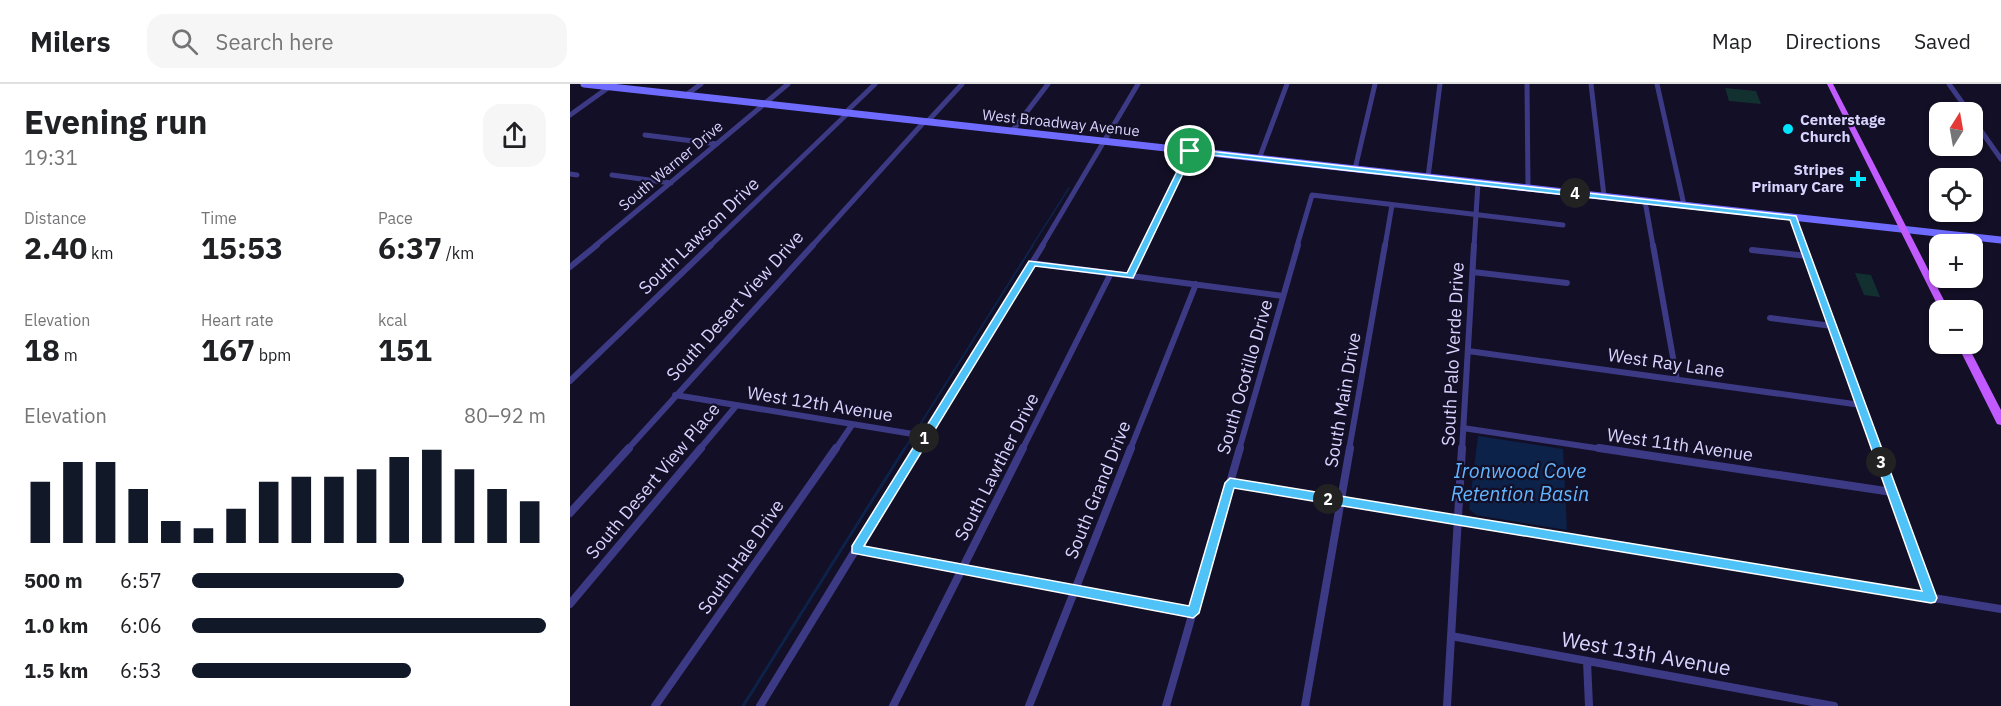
<!DOCTYPE html>
<meta charset="utf-8">
<style>
body{margin:0;font-family:"IBM Plex Sans",sans-serif;background:#f6f6f6;color:#202124;height:100vh;display:flex;flex-direction:column;font-size:22px;white-space:nowrap}
*{box-sizing:border-box;margin:0}
p{font-size:20px;color:#757577}
.icon{flex:none;width:33px;height:33px;fill:none;stroke:currentColor;stroke-width:2;stroke-linecap:round;stroke-linejoin:round}
.map{position:relative;flex:1;overflow:hidden}
.drawer{display:flex;flex-direction:column;background:#fff;width:570px}
.drawer>*{flex:none}
.needle{width:39px;rotate:11deg}
.fabs{position:absolute;left:1359px;top:18px;display:grid;gap:12px}
.fabs a{display:grid;place-items:center;width:54px;height:54px;border-radius:12px;background:#fff;box-shadow:0 2px 4px #0004;font-size:30px}
.pin{position:absolute;display:grid;place-items:center;width:51px;height:51px;color:#fff;margin:-26px;border:3px solid #fff;border-radius:50%;box-shadow:0 2px 6px #0007}
.km{position:absolute;width:30px;height:30px;margin:-15px;border-radius:50%;background:#222;color:#fff;font-size:16px;line-height:30px;text-align:center}
.round{display:grid;place-items:center;flex:none;width:63px;height:63px;border-radius:18px;background:#f6f6f6}
.headline{display:flex;align-items:center;justify-content:space-between;height:102px;padding:0 24px}
h1{font-size:33px;font-weight:700;line-height:45px}
.metrics{display:grid;grid-template-columns:repeat(3,1fr);gap:9px;height:102px;padding:6px 24px}
.metrics div{display:grid;align-content:center}
.metrics b{font-size:30px;font-weight:700}
.metrics small{font-size:16px;font-weight:400}
.metrics p{font-size:16px}
.chart{height:168px;padding:12px 24px}
.chart p{display:flex;justify-content:space-between}
.chart svg{width:100%;height:108px;margin-top:6px;stroke:#111827;stroke-width:6}
ul{padding:0 24px;list-style:none;font-size:20px}
li{display:grid;grid-template-columns:96px 72px 1fr;align-items:center;height:45px}
li i{height:15px;border-radius:8px;background:#111827}
header{display:flex;align-items:center;gap:36px;box-sizing:border-box;height:84px;padding:0 30px;background:#fff;border-bottom:2px solid #e0e0e0}
header strong{font-size:28px}
nav{display:flex;gap:33px;margin-inline-start:auto;font-size:21px}
.search{width:420px;height:54px;background:#f6f6f6;display:flex;align-items:center;gap:15px;box-sizing:border-box;padding:0 21px;border-radius:18px;color:#757577;font-size:22px}
main{display:flex;flex:1;min-height:0}
.map>svg:first-child{display:block}
.green{fill:#12302f}
.water{fill:#0c2248}
.lines{fill:none;stroke-linecap:round;stroke-linejoin:round}
.stream-far2{stroke:#0c2248;stroke-width:1.5}
.stream-far1{stroke:#0c2248;stroke-width:2}
.stream{stroke:#0c2248;stroke-width:3}
.street-far2{stroke:#3d3a85;stroke-width:5}
.street-far1{stroke:#3d3a85;stroke-width:6}
.street{stroke:#3d3a85;stroke-width:8}
.secondary{stroke:#6f6bff;stroke-width:7}
.primary{fill:#c25bff;fill-rule:evenodd}
.route{fill:#4fc3f7;stroke:#fff;stroke-width:1.5;fill-rule:evenodd}
.poi-dot{fill:#00e5ff;stroke:#130f26;stroke-width:2}
.labels{text-anchor:middle;stroke-width:4.5;stroke-linejoin:round;paint-order:stroke}
.far-poi-label{font-size:15px;font-weight:bold;fill:#d9d4ff;stroke:#130f26;text-anchor:start}
.far-street-label{font-size:15px;fill:#d9d4ff;stroke:#130f26}
.street-label{font-size:18px;fill:#d9d4ff;stroke:#130f26}
.water-label{font-size:20px;font-style:italic;fill:#62b6ff;stroke:#130f26}
.near-street-label{font-size:21px;fill:#d9d4ff;stroke:#130f26}
</style>
<header>
<strong>Milers</strong>
<div class="search"><svg class="icon" aria-label="search" viewBox="0 0 24 24"><circle cx="10" cy="10" r="6"/><path d="M15 15l6 6"/></svg>Search here</div>
<nav><a>Map</a><a>Directions</a><a>Saved</a></nav>
</header>
<main>
<section class="drawer">
<div class="headline"><div><h1>Evening run</h1><p>19:31</p></div><a class="round"><svg class="icon" aria-label="share" viewBox="0 0 24 24"><path d="M12 15V3M7 8l5-5 5 5M5 13v7h14v-7"/></svg></a></div>
<div class="metrics">
<div><p>Distance</p><b>2.40<small> km</small></b></div>
<div><p>Time</p><b>15:53</b></div>
<div><p>Pace</p><b>6:37<small> /km</small></b></div>
</div>
<div class="metrics">
<div><p>Elevation</p><b>18<small> m</small></b></div>
<div><p>Heart rate</p><b>167<small> bpm</small></b></div>
<div><p>kcal</p><b>151</b></div>
</div>
<div class="chart"><p><span>Elevation</span>80–92 m</p>
<svg viewBox="0 0 160 44" preserveAspectRatio="none"><path d="M5 44V19M15 44V11M25 44V11M35 44V22M45 44V35M55 44V38M65 44V30M75 44V19M85 44V17M95 44V17M105 44V14M115 44V9M125 44V6M135 44V14M145 44V22M155 44V27"/></svg>
</div>
<ul>
<li><b>500 m</b>6:57<i style="width:60%"></i></li>
<li><b>1.0 km</b>6:06<i style="width:100%"></i></li>
<li><b>1.5 km</b>6:53<i style="width:62%"></i></li>
</ul>
</section>
<div class="map">
<svg width="1431" height="622" viewBox="0 0 1431 622">
<rect width="100%" height="100%" fill="#130f26"/>
<!-- green -->
<path class="green" d="M1155 4 1186 7 1191 20 1159 17Z
M1285 189 1301 191 1310 213 1294 211Z"/>
<!-- water -->
<path class="water" d="M908 352 993 365 997 446 906 431 899 425Z"/>
<g class="lines">
<!-- stream-far2 -->
<path class="stream-far2" d="M462 162 499 104"/>
<!-- stream-far1 -->
<path class="stream-far1" d="M334 366 463 161"/>
<!-- stream -->
<path class="stream" d="M173 622 335 364"/>
<!-- street-far2 -->
<path class="street-far2" d="M957 0 958 104
M1021 0 1034 112
M1087 0 1114 121
M1379 0 1399 28
M116 11 131 0
M275 29 305 0
M0 31 42 1
M1402 34 1431 75
M357 38 392 0
M442 47 478 0
M75 51 147 60
M689 75 717 0
M785 85 805 0
M0 90 7 91
M42 91 101 99
M858 93 870 0
M1075 117 1083 162
M1223 134 1233 162
M25 162 218 0
M140 162 278 29
M242 162 354 38
M472 162 568 0
M574 162 620 67
M727 162 742 111 993 141
M815 162 822 121
M904 162 908 99"/>
<!-- street-far1 -->
<path class="street-far1" d="M1083 161 1107 296
M1233 161 1307 366
M1182 166 1237 172
M462 179 713 212
M0 183 27 161
M903 188 997 199
M560 192 575 161
M1200 234 1262 242
M898 267 1291 321
M0 297 141 161
M105 311 355 352
M893 344 1039 366
M57 366 243 161
M129 366 166 322
M265 366 282 341
M347 366 473 161
M452 366 541 189
M560 366 626 200
M669 366 728 161
M779 366 815 161
M892 366 904 161"/>
<!-- street -->
<path class="street" d="M1029 364 1322 408
M1307 364 1361 514
M660 399 1431 525
M0 429 59 364
M286 465 623 529
M0 520 131 364
M881 552 1264 622
M1017 577 1019 622
M85 622 266 364
M190 622 348 364
M323 622 453 364
M459 622 561 364
M596 622 670 364
M735 622 780 364
M877 622 892 364"/>
<!-- secondary -->
<path class="secondary" d="M14 0 1431 156"/>
<!-- primary -->
<path class="primary" d="M1257 0H1263L1379 226H1370Z
M1387 260H1397L1431 326V341L1427 340Z"/>
</g>
<!-- route -->
<path class="route" d="M620 65 1226 132 1367 514 1365 518 1361 519 664 404 629 529 623 534 282 469V462L459 177 557 189 617 67ZM623 69 1220 136 1352 507 660 394 655 399 619 522 294 462 465 182 563 194Z"/>
<!-- markers -->
<g class="poi-dot">
<circle cx="1218" cy="45" r="6"/>
<path d="M1285 86h6v6h6v6h-6v6h-6v-6h-6v-6h6z"/>
</g>
<g class="labels">
<!-- far-poi labels -->
<g class="far-poi-label">
<text x="1230" y="41">Centerstage<tspan x="1230" dy="17">Church</tspan></text>
<text x="1274" y="91" text-anchor="end">Stripes<tspan x="1274" dy="17">Primary Care</tspan></text>
</g>
<!-- far-street labels -->
<g class="far-street-label">
<text transform="translate(491 39) rotate(6)" y="5">West Broadway Avenue</text>
<text transform="translate(101 82) rotate(-40)" y="5">South Warner Drive</text>
</g>
<!-- street labels -->
<g class="street-label">
<text transform="translate(129 152) rotate(-44)" y="6">South Lawson Drive</text>
<text transform="translate(165 222) rotate(-48)" y="6">South Desert View Drive</text>
<text transform="translate(883 270) rotate(-87)" y="6">South Palo Verde Drive</text>
<text transform="translate(1096 279) rotate(8)" y="6">West Ray Lane</text>
<text transform="translate(675 293) rotate(-74)" y="6">South Ocotillo Drive</text>
<text transform="translate(773 316) rotate(-80)" y="6">South Main Drive</text>
<text transform="translate(250 320) rotate(9)" y="6">West 12th Avenue</text>
<text transform="translate(1110 361) rotate(8)" y="6">West 11th Avenue</text>
<text transform="translate(427 383) rotate(-63)" y="6">South Lawther Drive</text>
<text transform="translate(83 397) rotate(-50)" y="6">South Desert View Place</text>
<text transform="translate(528 406) rotate(-68)" y="6">South Grand Drive</text>
<text transform="translate(171 473) rotate(-55)" y="6">South Hale Drive</text>
</g>
<!-- water labels -->
<g class="water-label">
<text x="950" y="394">Ironwood Cove<tspan x="950" dy="23">Retention Basin</tspan></text>
</g>
<!-- near-street labels -->
<g class="near-street-label">
<text transform="translate(1076 570) rotate(10)" y="7">West 13th Avenue</text>
</g>
</g>
</svg>
<div class="fabs">
<a><svg class="needle" viewBox="-14 -14 28 28"><path d="M0-13l5 13h-10z" fill="#e53935"/><path d="M0 13l5-13h-10z" fill="#757577"/></svg></a>
<a><svg class="icon" aria-label="locate" viewBox="0 0 24 24"><circle cx="12" cy="12" r="6"/><path d="M12 2v4M12 18v4M2 12h4M18 12h4"/></svg></a>
<a>+</a>
<a>−</a>
</div>
<div class="pin" style="left:620px;top:67px;background:#1e9e55"><svg class="icon" aria-label="arrive" viewBox="0 0 24 24"><path d="M6 21V4h12l-3 4 3 4H6"/></svg></div>
<b class="km" style="left:354px;top:354px">1</b>
<b class="km" style="left:758px;top:415px">2</b>
<b class="km" style="left:1311px;top:378px">3</b>
<b class="km" style="left:1005px;top:109px">4</b>
</div>
</main>
